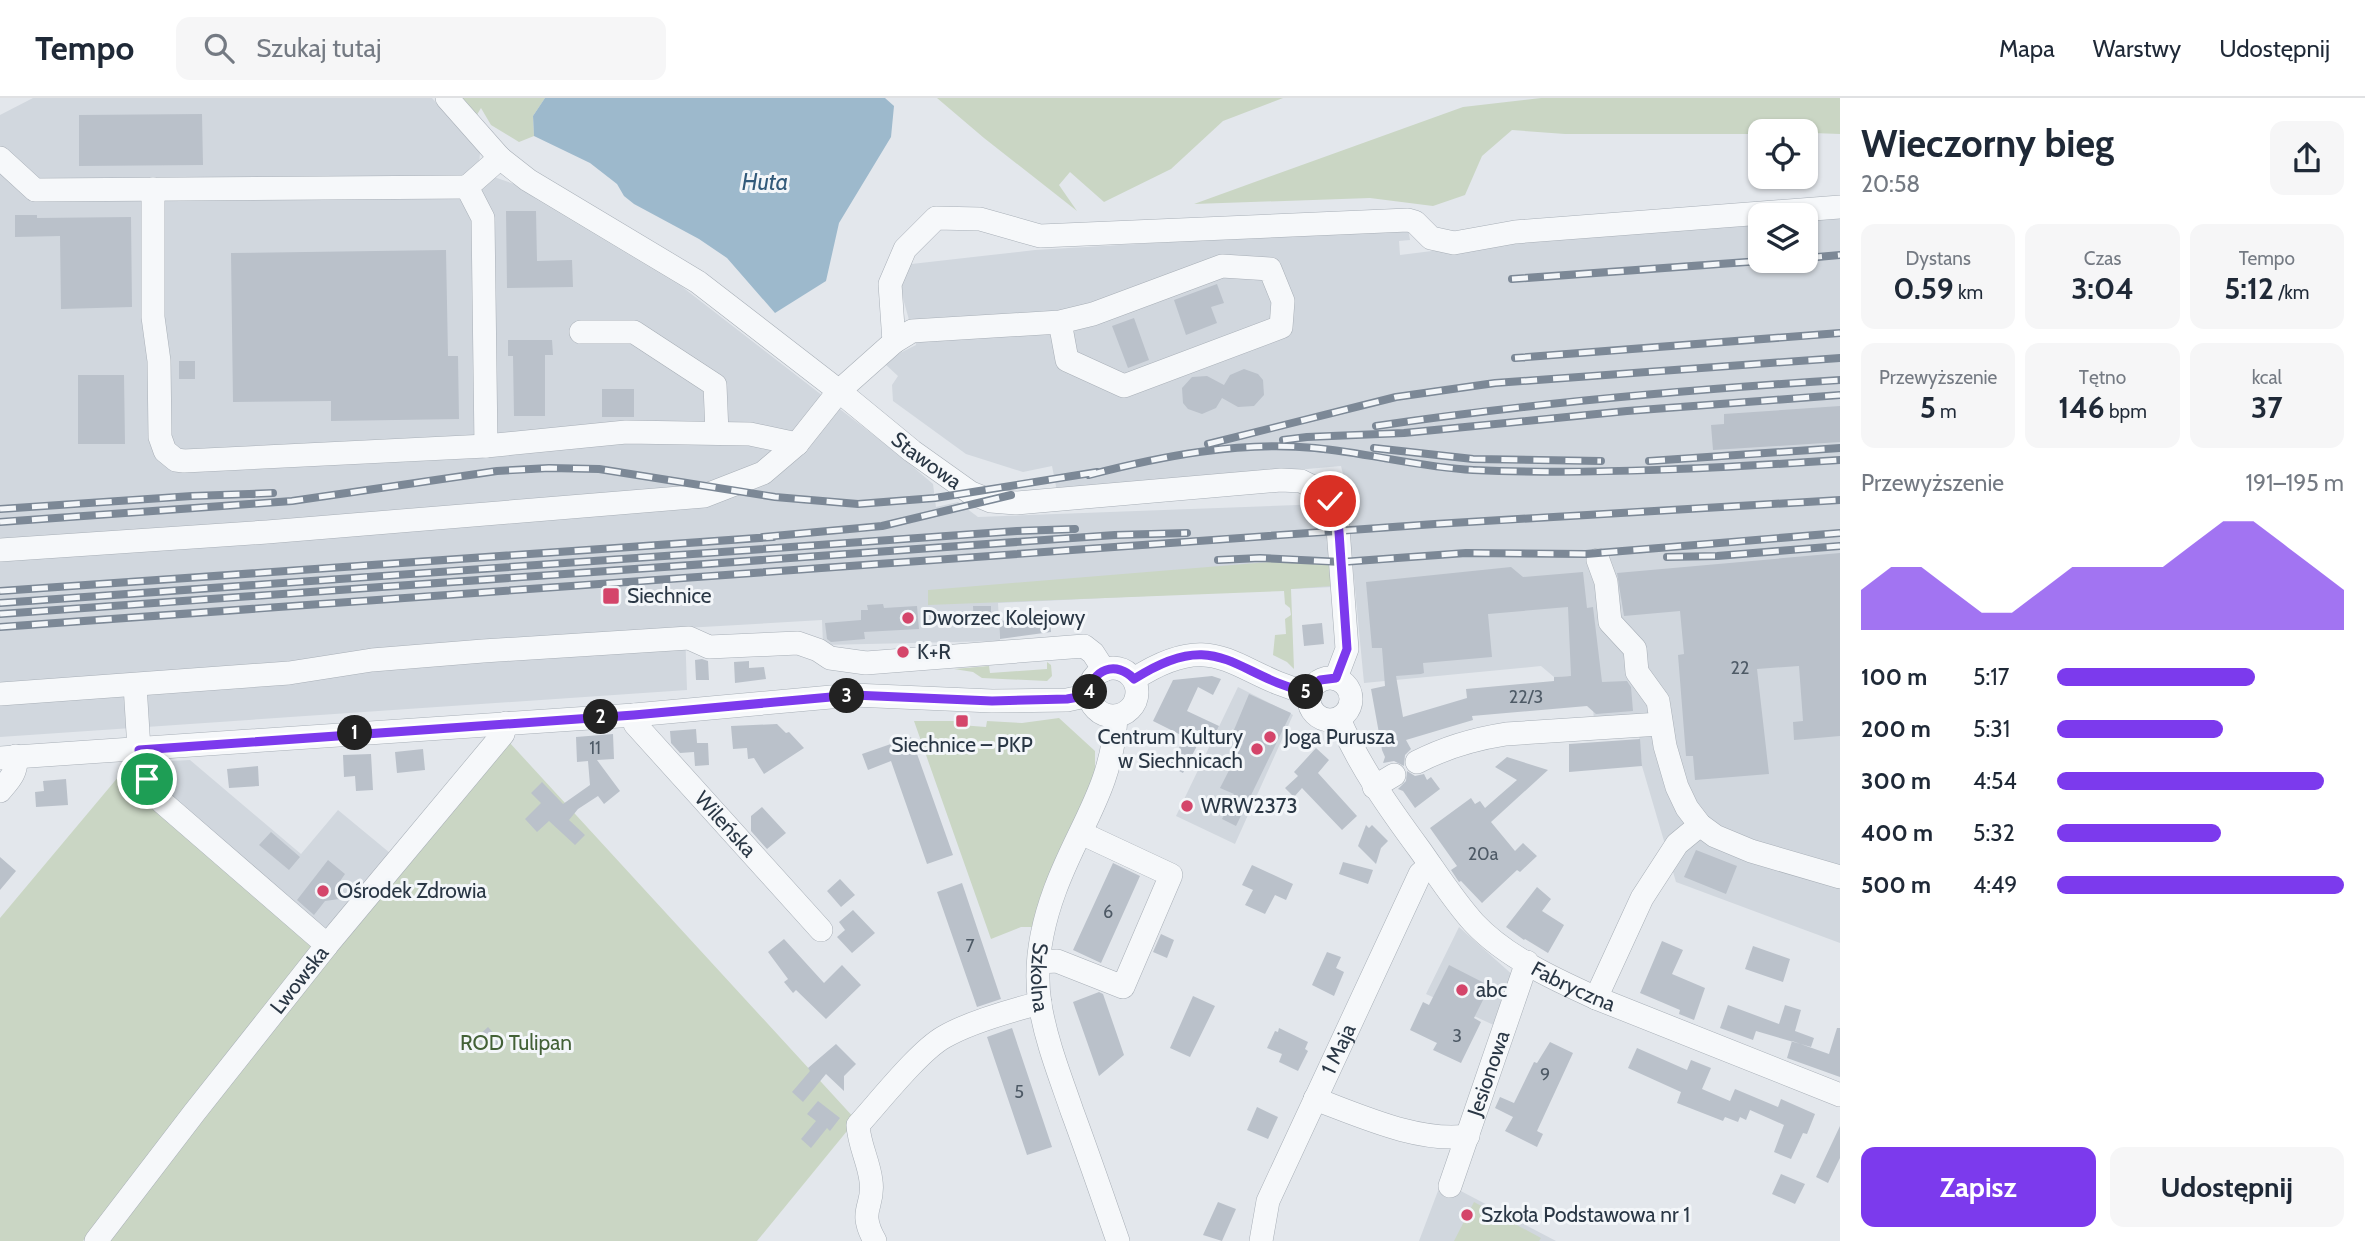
<!DOCTYPE html>
<html lang="pl">
<meta charset="utf-8">
<style>
body{margin:0;font-family:Cabin,sans-serif;background:#f6f6f7;color:#1f2937;height:100vh;display:flex;flex-direction:column;font-size:26px;white-space:nowrap}
*{box-sizing:border-box;margin:0}
p{font-size:23px;color:#747a83}
.icon{flex:none;width:38px;height:38px;fill:none;stroke:currentColor;stroke-width:2;stroke-linecap:round;stroke-linejoin:round}
.map{position:relative;flex:1;overflow:hidden}
.panel{display:flex;flex-direction:column;background:#fff;width:525px}
.panel>*{flex:none}
.buttons{position:absolute;left:1748px;top:21px;display:grid;gap:14px}
.buttons a{display:grid;place-items:center;width:70px;height:70px;border-radius:14px;background:#fff;box-shadow:0 2px 5px #0004;font-size:35px}
.pin{position:absolute;display:grid;place-items:center;width:60px;height:60px;color:#fff;margin:-30px;border:4px solid #fff;border-radius:50%;box-shadow:0 2px 7px #0007}
.km{position:absolute;width:35px;height:35px;margin:-18px;border-radius:50%;background:#222;color:#fff;font-size:19px;line-height:35px;text-align:center}
.round{display:grid;place-items:center;flex:none;width:74px;height:74px;border-radius:14px;background:#f6f6f7}
.headline{display:flex;align-items:center;justify-content:space-between;height:119px;padding:0 21px}
h1{font-size:38px;font-weight:800;line-height:52px}
.figures{display:grid;grid-template-columns:repeat(3,1fr);gap:10px;height:119px;padding:7px 21px}
.figures div{display:grid;align-content:center;border-radius:14px;background:#f6f6f7;text-align:center}
.figures b{font-size:30px;font-weight:800}
.figures small{font-size:19px;font-weight:400}
.figures p{font-size:19px}
.chart{height:196px;padding:14px 21px}
.chart p{display:flex;justify-content:space-between}
.chart svg{width:100%;height:126px;margin-top:7px;fill:#7c3aed;opacity:.7}
.action{display:flex;gap:14px;margin-top:auto;padding:14px 21px}
.action a{flex:1;height:80px;border-radius:14px;background:#7c3aed;color:#fff;font-size:28px;font-weight:800;line-height:80px;text-align:center}
.action a+a{background:#f6f6f7;color:#1f2937}
ul{padding:0 21px;list-style:none;font-size:23px}
li{display:grid;grid-template-columns:112px 84px 1fr;align-items:center;height:52px}
li i{height:18px;border-radius:9px;background:#7c3aed}
header{display:flex;align-items:center;gap:42px;box-sizing:border-box;height:98px;padding:0 35px;background:#fff;border-bottom:2px solid #e0e1e3}
header strong{font-size:33px}
nav{display:flex;gap:38px;margin-inline-start:auto;font-size:24px}
.search{width:490px;height:63px;background:#f6f6f7;display:flex;align-items:center;gap:18px;box-sizing:border-box;padding:0 24px;border-radius:14px;color:#747a83;font-size:26px}
main{display:flex;flex:1;min-height:0}
.map>svg:first-child{display:block}
.built{fill:#d1d7de}
.green{fill:#cad6c4}
.water{fill:#9db9cc}
.building{fill:#bac1ca;fill-rule:evenodd}
.lines{fill:none;stroke-linecap:round;stroke-linejoin:round}
.minor-casing{stroke:#a8afb7;stroke-width:24}
.minor{stroke:#f6f8fa;stroke-width:23}
.rail-casing{stroke:#7c8896;stroke-width:8}
.rail{stroke:#f3f6f9;stroke-width:5;stroke-dasharray:16;stroke-linecap:butt}
.route-casing{stroke:#fff;stroke-width:14}
.route{stroke:#7c3aed;stroke-width:9}
.poi-dot{fill:#d4456a;stroke:#f3f6f9;stroke-width:2.5}
.labels{text-anchor:middle;stroke-width:6;stroke-linejoin:round;paint-order:stroke}
.number-label{font-size:18px;fill:#4e5a66}
.street-label{font-size:21px;fill:#2a3745;stroke:#f3f6f9}
.poi-label{font-size:21px;fill:#2a3745;stroke:#f3f6f9;text-anchor:start}
.park-label{font-size:21px;fill:#436137;stroke:#f3f6f9}
.water-label{font-size:23px;font-style:italic;fill:#325a7a;stroke:#f3f6f9}
</style>
<header>
<strong>Tempo</strong>
<div class="search"><svg class="icon" aria-label="search" viewBox="0 0 24 24"><circle cx="10" cy="10" r="6"/><path d="M15 15l6 6"/></svg>Szukaj tutaj</div>
<nav><a>Mapa</a><a>Warstwy</a><a>Udostępnij</a></nav>
</header>
<main>
<div class="map">
<svg width="1840" height="1143" viewBox="0 0 1840 1143">
<rect width="100%" height="100%" fill="#e3e7ec"/>
<!-- built -->
<path class="built" d="M33 0H432L480 54 479 68 491 78 517 87 536 101 681 188 898 356 933 386 936 409 958 404 978 419 1350 405 1341 368 1057 393 1052 368 1023 374 966 356 893 303 892 287 898 278 885 266 894 258 916 247 894 168 1035 152 1408 130 1410 142 1399 143 1400 157 1512 143 1760 125V163H1806V122L1840 120V845L1676 784 1642 668 1639 637 1594 624 1593 609 1568 578 1554 579 1541 568 1364 585 1353 470H1331L1333 489 998 505 1000 543 823 547 822 522 685 530 687 592 0 639V17Z
M1238 589 1293 617 1235 746 1176 718Z
M190 662 301 756 338 712 390 755 315 846 119 678 130 665Z
M1459 829 1515 879 1498 929 1426 896Z
M1441 1085 1457 1091 1556 1143H1419Z"/>
<!-- green -->
<path class="green" d="M458 0H545L533 18 534 38 519 44 491 27 481 10 475 20Z
M937 0H1283L1223 23 1171 71 1104 104 1070 74 1059 87 1077 113 984 40Z
M1541 0H1840V36L1760 33V36H1565L1512 32 1482 58 1465 97 1433 108 1370 100 1194 106 1463 9Z
M1269 464 1329 466 1331 488 1291 491 1294 571 1287 564 1273 557 1275 537 1286 536 1285 521 1291 517 1290 510 1285 506 1284 493 928 507V492Z
M1047 564 1051 567 1052 578 1047 583 982 580 973 574 954 571 989 568 990 575 1047 571Z
M1059 620 1095 653V672L1086 700 1035 829H1021L991 841 914 623H959L960 627 986 629 987 623 1022 625Z
M509 644 856 1022 757 1143H107L335 854Z
M119 678 315 846 140 1067 83 1143H0V820Z
M1474 1104 1541 1140 1539 1143H1454Z"/>
<!-- water -->
<path class="water" d="M545 0H885L894 8 891 39 839 125 826 183 775 215 727 160 699 141 634 106 624 98 617 86 590 65 534 38 533 18Z"/>
<!-- building -->
<path class="building" d="M202 16 203 67 79 68V17Z
M506 113H536L537 163 572 162 573 189 507 190Z
M15 117H37V120L131 119 132 209 61 211 60 138 15 139Z
M446 152 448 258H458L459 321 331 323V303L233 304 231 155Z
M1217 186 1224 205 1211 209 1217 225 1186 237 1174 202Z
M1134 220 1149 262 1128 270 1112 228Z
M508 242H552L553 257H545V318H514L513 258H508Z
M179 263H195V281H179Z
M1244 271 1258 276 1263 282 1264 297 1254 308 1238 309 1222 300 1216 310 1202 316 1188 311 1183 305 1182 290 1192 279 1207 278 1224 287 1230 277Z
M78 277H124L125 346H78Z
M602 291H634V319H602Z
M1840 308V344L1713 352 1711 327 1724 326V316Z
M1840 455V638L1794 642 1793 624 1803 623 1799 568 1757 571 1769 676 1695 682 1693 658H1686L1678 557 1684 556 1680 513 1624 518 1617 475Z
M1511 469 1523 479 1583 474 1587 510 1593 509 1602 584 1627 583 1631 589 1633 613 1596 616 1587 608 1472 618 1473 622 1406 642 1411 651 1405 657 1404 668 1394 663 1383 665 1385 659 1382 652 1371 591 1385 588 1382 550H1372L1366 484ZM1568 509 1571 578 1554 579V583L1466 591 1467 600 1403 619 1396 578 1421 576 1424 575 1423 565 1492 559 1488 516Z
M883 506 884 510 917 508 919 531 864 534 865 541 831 544 827 541 825 525 861 522V512H868L867 507Z
M973 508H991V526L974 527Z
M1050 519 1051 534 1000 541 999 523Z
M1322 525 1324 546 1304 548 1302 527Z
M702 561 708 563 709 582H696L695 562Z
M749 563V570L764 569 766 581 735 585 734 564Z
M1212 578 1221 581 1213 597 1198 589 1187 613 1219 628 1211 645 1201 640 1183 675 1169 668 1185 639 1153 623 1173 582Z
M1249 596 1291 615 1236 728 1222 721 1234 696 1220 690 1243 645 1231 639Z
M777 626 786 635 789 634 804 650 764 676 754 660 748 661 747 650 733 651 731 628Z
M696 631 697 645H708L709 667 695 668 694 654 680 655 671 645 670 633Z
M613 636 614 661 597 662 620 693 604 706 598 698 578 711 569 722 585 737 575 747 549 723 537 734 525 721 541 705 531 695 542 684 563 706 590 687 588 663 577 664 576 639Z
M911 639 953 757 927 766 891 663 868 672 862 656Z
M1640 641 1642 668 1569 674V646Z
M1316 650 1329 662 1318 675 1357 718 1342 732 1302 690 1294 699 1285 690 1298 678 1294 674Z
M423 651 425 672 397 675 395 654Z
M371 656 373 692 356 693 355 678 344 679 343 657Z
M1507 659 1548 672 1491 724 1515 753 1523 745 1537 758 1520 774 1517 772 1482 805 1461 783 1459 784 1451 772 1457 768 1430 730 1471 700 1475 706 1480 703 1485 710 1517 682 1495 669Z
M258 668 259 688 229 690 227 671Z
M1407 673 1415 678 1424 676 1427 682 1431 679 1440 691 1415 710 1403 693 1398 691 1406 683Z
M66 681 68 707 36 709 35 694 44 693 43 683Z
M762 709 786 735 767 751 751 733V718Z
M1366 727 1369 730 1372 727 1388 743 1381 750 1376 766 1358 748Z
M271 734 300 759 289 772 259 747Z
M1696 752 1737 768 1726 796 1684 779Z
M0 759 16 773 0 792Z
M328 762 345 776 338 786 342 794 339 801 325 803 314 817 297 802Z
M1343 764 1373 772 1368 786 1339 776Z
M1113 765 1140 778 1101 865 1073 852Z
M1252 767 1293 786 1286 802 1275 797 1265 816 1245 807 1253 792 1242 787Z
M840 781 855 797 841 809 827 793Z
M962 785 1001 901 977 909 937 794Z
M1537 789 1551 801 1542 813 1564 827 1548 855 1525 841 1524 842 1506 829Z
M853 812 875 835 852 855 837 839 845 832 839 824Z
M1161 836 1174 842 1167 860 1153 854Z
M784 841 824 885 842 867 861 887 826 921 796 892 793 895 784 884 788 881 768 854Z
M1662 843 1683 852 1672 876 1705 890 1694 922 1679 916 1680 912 1640 895Z
M1753 848 1790 861 1783 884 1745 871Z
M1327 854 1341 859 1336 870 1344 874 1334 898 1312 887Z
M1449 867 1490 888 1474 920 1481 924 1461 965 1433 952 1437 945 1410 932 1423 904 1429 907Z
M1099 894 1103 896 1124 957 1099 978 1073 904Z
M1193 898 1215 908 1190 959 1170 950Z
M1728 907 1779 926 1785 907 1801 912 1795 933 1814 940 1811 949 1756 933 1753 942 1720 930Z
M488 929 501 943 489 954 476 940Z
M1012 930 1052 1049 1027 1057 987 939Z
M1279 930 1308 944 1305 951 1308 953 1298 973 1279 964 1282 956 1267 950 1275 933 1278 934Z
M1837 930H1840V979L1787 960 1792 943 1829 956Z
M1550 944 1573 955 1537 1033 1543 1036 1537 1049 1505 1033 1513 1019 1495 1010 1500 999 1514 1005 1534 964 1537 965Z
M836 946 856 966 844 978V993L826 976 803 1004 792 994 810 973 808 970Z
M1637 950 1687 972 1691 962 1711 970 1702 991 1730 1003 1735 991 1778 1009 1781 1001 1815 1016 1807 1036 1803 1035 1791 1061 1774 1054 1784 1027 1750 1012 1746 1022 1740 1019 1738 1024 1725 1019 1723 1023 1677 1005 1681 994 1628 970Z
M818 1003 840 1020 830 1033 827 1030 811 1050 801 1041 816 1023 807 1016Z
M1257 1009 1278 1019 1268 1041 1247 1032Z
M1840 1028V1060L1828 1085 1816 1079Z
M1781 1076 1805 1086 1795 1106 1772 1096Z
M1218 1104 1236 1111 1222 1143 1203 1137Z"/>
<g class="lines">
<!-- minor casing -->
<g class="minor-casing">
<g id="minor">
<path id="s1" d="M447 0 500 60 528 82 698 184 839 293 912 353 971 395 991 403 1016 405 1281 382 1301 383 1321 393 1330 403 1337 417 1347 551 1336 580"/>
<path d="M0 60 35 92 467 89"/>
<path d="M153 91V219L159 263 160 339 165 353 176 362 184 363 486 348 626 334 750 336 797 346"/>
<path d="M581 234H634L715 287 717 335"/>
<path d="M894 244 890 186 905 151 936 120 980 121 1040 138 1408 122 1415 124 1431 140 1454 145 1515 134 1840 109"/>
<path d="M486 348 483 120 467 89 500 60"/>
<path d="M0 452 267 434 704 398 763 375 797 346 839 293 894 244 912 233 1060 224 1093 216 1222 168 1270 171 1283 203 1281 229 1124 288 1067 262 1060 224"/>
<path d="M1598 462 1606 484 1610 524 1635 551 1637 574 1658 603 1665 648 1677 689 1687 710 1700 727 1715 738 1751 753 1840 779"/>
<circle cx="1113" cy="594" r="24"/>
<circle cx="1330" cy="601" r="21"/>
<path d="M1134 581C1218 527 1233 577 1309 595"/>
<path d="M135 587 139 651 147 681 162 704 327 847"/>
<path d="M0 596 289 575 372 562 483 553 689 540 709 549 798 545 818 552 830 560 866 565 1084 548 1093 555 1104 572"/>
<path id="s2" d="M634 617 635 626 821 832"/>
<path id="s3" d="M1116 618C1113 689 1078 729 1055 792 1042 827 1034 868 1040 906 1046 943 1060 978 1072 1013 1088 1056 1103 1100 1118 1143"/>
<path id="s4" d="M1339 621C1360 669 1389 710 1420 752 1437 776 1454 803 1474 825 1506 859 1554 881 1596 900L1840 997"/>
<path d="M0 660 634 617 853 597 992 603 1067 602 1090 597"/>
<path d="M1417 664C1446 649 1474 641 1506 636L1660 626"/>
<path d="M1374 689 1394 677"/>
<path d="M0 693C10 681 17 675 16 658"/>
<path d="M1039 864 1057 863 1123 889 1171 777 1081 735"/>
<path d="M1596 900 1642 800 1677 746 1700 727"/>
<path d="M1315 1001C1361 1018 1419 1045 1468 1038"/>
<path id="s5" d="M1450 1088 1527 864"/>
<path id="s6" d="M96 1143 194 1015 327 847 503 636 506 625"/>
<path d="M875 1143C857 1111 875 1109 871 1083 869 1064 859 1047 858 1027 879 1004 919 953 944 939 968 925 1013 912 1040 905"/>
<path id="s7" d="M1261 1143 1268 1103 1420 776 1430 767"/>
</g>
</g>
<!-- minor -->
<use href="#minor" class="minor"/>
<!-- rail casing -->
<g class="rail-casing">
<path id="rail" d="M1806 160 1840 157
M1512 181 1761 163
M1515 260 1840 235
M1376 328C1530 305 1685 292 1840 282
M1283 342 1307 339 1404 335 1627 313 1840 297
M1208 346 1396 299 1495 285 1840 260
M1374 350 1473 361 1601 363
M1649 363 1840 350
M1089 377C1162 358 1239 343 1315 350 1368 355 1419 369 1473 372 1596 377 1718 370 1840 362
M0 411 192 398 273 395
M0 424 292 403 497 373 549 370 599 371 775 399 858 406 935 400 1097 374
M763 439 882 428 1011 397
M1667 459 1717 458 1840 448
M1218 462 1260 460 1342 464 1466 455 1586 456 1840 435
M0 493 773 439
M0 505 1017 433 1075 431
M0 516 1115 437 1187 435
M0 529 1435 426 1840 402"/>
</g>
<!-- rail -->
<use href="#rail" class="rail"/>
</g>
<g class="lines">
<!-- route casing -->
<g class="route-casing">
<path id="route" d="M147 681 139 652 634 617 853 597 992 603 1067 601 1090 597C1090 571 1117 562 1134 581 1218 527 1233 577 1309 595L1320 582 1336 580 1347 551 1339 434 1337 416 1330 403"/>
</g>
<!-- route -->
<use href="#route" class="route"/>
</g>
<!-- markers -->
<g class="poi-dot">
<rect x="602" y="489" width="18" height="18" rx="3.5"/>
<circle cx="908" cy="520" r="7"/>
<circle cx="903" cy="554" r="7"/>
<rect x="955" y="616" width="14" height="14" rx="3.5"/>
<circle cx="1270" cy="639" r="7"/>
<circle cx="1257" cy="651" r="7"/>
<circle cx="1187" cy="708" r="7"/>
<circle cx="323" cy="793" r="7"/>
<circle cx="1462" cy="892" r="7"/>
<circle cx="1467" cy="1117" r="7"/>
</g>
<g class="labels">
<!-- number labels -->
<g class="number-label">
<text x="1740" y="576">22</text>
<text x="1526" y="605">22/3</text>
<text x="595" y="656">11</text>
<text x="1483" y="762">20a</text>
<text x="1108" y="820">6</text>
<text x="970" y="854">7</text>
<text x="1457" y="944">3</text>
<text x="1545" y="983">9</text>
<text x="1019" y="1000">5</text>
</g>
<!-- street labels -->
<g class="street-label">
<text dy="7" stroke="none"><textPath href="#s1" startOffset="604">Stawowa</textPath></text>
<text dy="7" stroke="none"><textPath href="#s2" startOffset="144">Wileńska</textPath></text>
<text dy="7" stroke="none"><textPath href="#s3" startOffset="275">Szkolna</textPath></text>
<text dy="7" stroke="none"><textPath href="#s6" startOffset="331">Lwowska</textPath></text>
<text dy="7" stroke="none"><textPath href="#s4" startOffset="364">Fabryczna</textPath></text>
<text dy="7" stroke="none"><textPath href="#s7" startOffset="208">1 Maja</textPath></text>
<text dy="7" stroke="none"><textPath href="#s5" startOffset="119">Jesionowa</textPath></text>
</g>
<!-- poi labels -->
<g class="poi-label">
<text x="627" y="505">Siechnice</text>
<text x="922" y="527">Dworzec Kolejowy</text>
<text x="917" y="561">K+R</text>
<text x="1243" y="646" text-anchor="end">Centrum Kultury<tspan x="1243" dy="24">w Siechnicach</tspan></text>
<text x="1284" y="646">Joga Purusza</text>
<text x="962" y="654" text-anchor="middle">Siechnice – PKP</text>
<text x="1201" y="715">WRW2373</text>
<text x="337" y="800">Ośrodek Zdrowia</text>
<text x="1476" y="899">abc</text>
<text x="1481" y="1124">Szkoła Podstawowa nr 1</text>
</g>
<!-- park labels -->
<g class="park-label">
<text x="516" y="952">ROD Tulipan</text>
</g>
<!-- water labels -->
<g class="water-label">
<text x="765" y="92">Huta</text>
</g>
</g>
</svg>
<div class="buttons">
<a><svg class="icon" aria-label="locate" viewBox="0 0 24 24"><circle cx="12" cy="12" r="6"/><path d="M12 2v4M12 18v4M2 12h4M18 12h4"/></svg></a>
<a><svg class="icon" aria-label="layers" viewBox="0 0 24 24"><path d="M12 4l9 5-9 5-9-5zM3 14l9 5 9-5"/></svg></a>
</div>
<div class="pin" style="left:147px;top:681px;background:#1e9e55"><svg class="icon" aria-label="arrive" viewBox="0 0 24 24"><path d="M6 21V4h12l-3 4 3 4H6"/></svg></div>
<div class="pin" style="left:1330px;top:403px;background:#d93025"><svg class="icon" aria-label="check" viewBox="0 0 24 24"><path d="M5 12l5 5 9-10"/></svg></div>
<b class="km" style="left:355px;top:635px">1</b>
<b class="km" style="left:601px;top:619px">2</b>
<b class="km" style="left:847px;top:598px">3</b>
<b class="km" style="left:1090px;top:594px">4</b>
<b class="km" style="left:1306px;top:594px">5</b>
</div>
<section class="panel">
<div class="headline"><div><h1>Wieczorny bieg</h1><p>20:58</p></div><a class="round"><svg class="icon" aria-label="share" viewBox="0 0 24 24"><path d="M12 15V3M7 8l5-5 5 5M5 13v7h14v-7"/></svg></a></div>
<div class="figures">
<div><p>Dystans</p><b>0.59<small> km</small></b></div>
<div><p>Czas</p><b>3:04</b></div>
<div><p>Tempo</p><b>5:12<small> /km</small></b></div>
</div>
<div class="figures">
<div><p>Przewyższenie</p><b>5<small> m</small></b></div>
<div><p>Tętno</p><b>146<small> bpm</small></b></div>
<div><p>kcal</p><b>37</b></div>
</div>
<div class="chart"><p><span>Przewyższenie</span>191–195 m</p>
<svg viewBox="0 0 160 44" preserveAspectRatio="none"><path d="M0 44V30L10 22L20 22L30 30L40 38L50 38L60 30L70 22L80 22L90 22L100 22L110 14L120 6L130 6L140 14L150 22L160 30V44z"/></svg>
</div>
<ul>
<li><b>100 m</b>5:17<i style="width:69%"></i></li>
<li><b>200 m</b>5:31<i style="width:58%"></i></li>
<li><b>300 m</b>4:54<i style="width:93%"></i></li>
<li><b>400 m</b>5:32<i style="width:57%"></i></li>
<li><b>500 m</b>4:49<i style="width:100%"></i></li>
</ul>
<div class="action"><a>Zapisz</a><a>Udostępnij</a></div>
</section>
</main>
